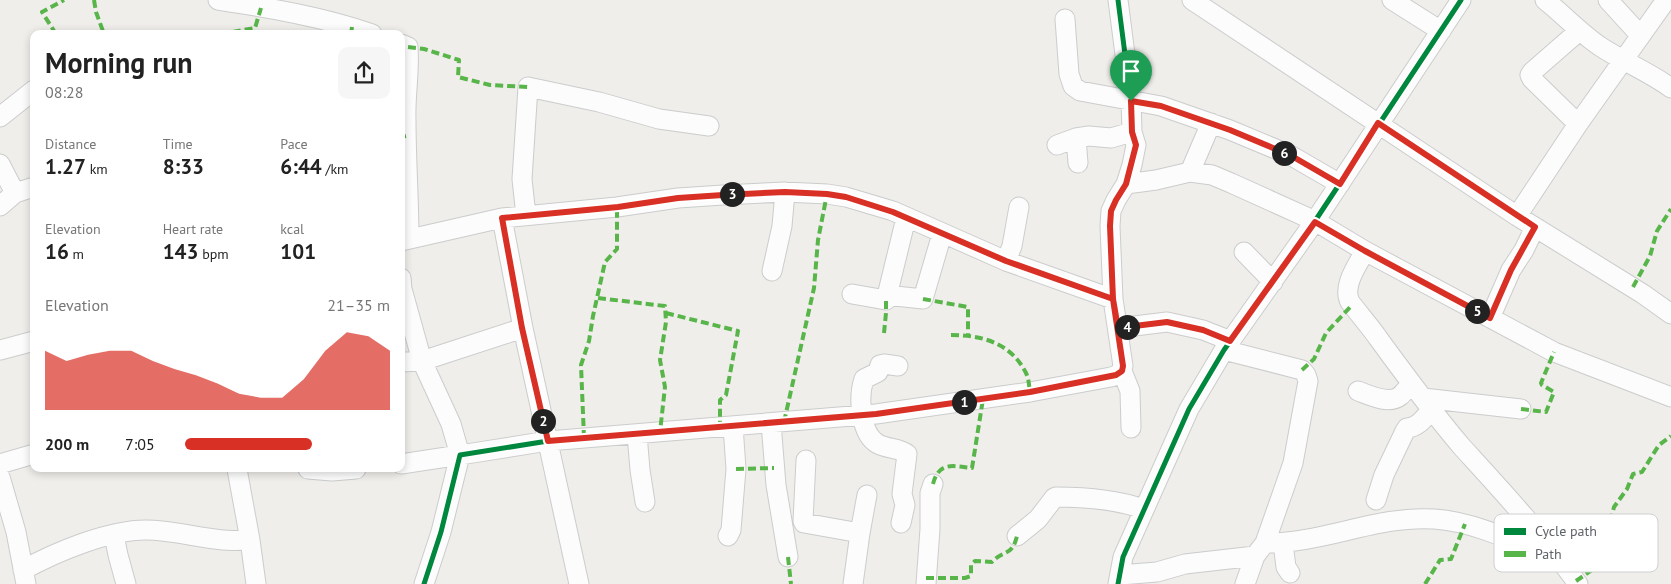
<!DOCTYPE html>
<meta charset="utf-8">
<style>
body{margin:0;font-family:"PT Sans",sans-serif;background:#f6f6f6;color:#222;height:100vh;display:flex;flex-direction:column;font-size:19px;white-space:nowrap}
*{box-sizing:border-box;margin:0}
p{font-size:16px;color:#767676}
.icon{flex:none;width:28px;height:28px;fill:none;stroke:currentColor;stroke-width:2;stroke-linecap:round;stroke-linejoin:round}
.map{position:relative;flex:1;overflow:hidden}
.drawer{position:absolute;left:30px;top:30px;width:375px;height:442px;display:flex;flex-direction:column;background:#fff;border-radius:10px;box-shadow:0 2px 8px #0003}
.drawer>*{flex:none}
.pin{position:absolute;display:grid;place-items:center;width:42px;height:42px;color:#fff;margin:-51px -21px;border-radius:50% 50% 50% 0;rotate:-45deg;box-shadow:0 0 5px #0007}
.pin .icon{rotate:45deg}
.km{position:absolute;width:25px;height:25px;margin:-12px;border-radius:50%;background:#222;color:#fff;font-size:14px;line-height:25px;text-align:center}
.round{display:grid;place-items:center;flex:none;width:52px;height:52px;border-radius:10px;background:#f6f6f6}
.headline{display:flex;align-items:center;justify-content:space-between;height:85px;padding:0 15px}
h1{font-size:28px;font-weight:700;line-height:38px}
.figures{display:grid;grid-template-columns:repeat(3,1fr);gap:8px;height:85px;padding:5px 15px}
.figures div{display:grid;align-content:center}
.figures b{font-size:21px;font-weight:700}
.figures small{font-size:14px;font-weight:400}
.figures p{font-size:14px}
.chart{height:140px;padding:10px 15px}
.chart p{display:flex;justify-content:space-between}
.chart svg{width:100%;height:90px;margin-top:5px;fill:#d93025;opacity:.7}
ul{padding:0 15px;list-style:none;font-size:16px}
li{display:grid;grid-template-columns:80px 60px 1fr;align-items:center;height:38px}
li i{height:12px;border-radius:6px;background:#d93025}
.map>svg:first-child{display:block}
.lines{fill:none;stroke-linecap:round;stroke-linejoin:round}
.minor-casing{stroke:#cbcccc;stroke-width:21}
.minor{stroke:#fdfcfc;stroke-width:19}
.quiet{stroke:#58b549;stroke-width:4;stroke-dasharray:8 4;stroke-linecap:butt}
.cycleway-casing{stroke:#fff;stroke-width:8}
.cycleway{stroke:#00873e;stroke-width:5}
.route-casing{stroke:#fff;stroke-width:10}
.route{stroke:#d93025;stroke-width:6}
.key{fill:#fff;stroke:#cfd0d2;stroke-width:1}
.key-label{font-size:14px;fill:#5f6368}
</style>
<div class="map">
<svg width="1671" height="584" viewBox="0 0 1671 584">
<rect width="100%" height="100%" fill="#efeeea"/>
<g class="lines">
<!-- minor casing -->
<g class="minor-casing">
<path id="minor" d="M218 0C270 8 323 17 372 34
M1192 0 1517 216 1643 294 1671 314
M1392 0 1441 31
M1545 0C1564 15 1581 34 1601 47 1624 62 1649 72 1671 88
M1608 0 1640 35
M1065 19 1069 74 1073 86 1080 91 1161 106 1230 130 1290 155 1340 184
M401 44 408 47C410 72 405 95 406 120 406 160 409 199 409 239
M0 117 34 90
M1578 124 1532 79 1530 75 1532 72 1579 31
M1076 138 1078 163
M1057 145 1076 138 1089 136 1111 138 1132 132
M0 164 15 193
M1190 172 1211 123
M1126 184 1156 180 1190 172 1212 175 1231 183 1315 221 1365 251 1554 352 1671 397
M0 206 15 193 34 187
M526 216 522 179 528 87 599 102 659 119 709 126
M1517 216 1578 124 1666 0
M502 218 617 207 678 198 723 195 785 192 827 194 846 197 893 211 1006 261 1113 299
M401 241 502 218 523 328 579 584
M1365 251C1357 266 1342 286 1350 302 1359 314 1369 325 1378 338 1405 375 1432 412 1462 447 1502 491 1543 535 1578 584
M1244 252 1273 282
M1006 261 1012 246 1019 207
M772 271 782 226 785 192
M401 278 402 289 422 361 451 424 460 455 401 464
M852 294 886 300 906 218
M886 295 923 299 942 234
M1490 318 1511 270 1524 250 1535 227
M1118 328 1167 322 1203 330 1231 341
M0 350 34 341
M1224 350 1302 370 1306 375 1308 381 1293 463 1265 543 1255 556 1245 584
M401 362 422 361 523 328
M898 366 884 364 880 365 878 372 864 379C858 397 860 434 878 444 887 449 900 448 907 454L902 494 905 505 901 523
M1122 371 1130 391 1131 428
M1358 391C1369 395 1389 405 1400 396 1404 393 1407 388 1411 384
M1423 398 1521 409
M771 423 776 485 788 557
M637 434 640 470 645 502
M806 460 803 521 804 523 860 533
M0 464 34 454
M237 469 250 540
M308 469 332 471 356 469
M0 477 16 532 26 584
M1376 500 1384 475 1405 431 1407 428C1419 427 1424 418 1432 409
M114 535 118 555 126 584
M728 536 731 530 736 469 733 426
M1017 536 1038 519 1054 498 1056 497C1083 497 1118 500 1143 509
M1265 543C1322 544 1378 515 1434 519 1479 522 1520 545 1561 562
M1283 543 1286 567 1290 573
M23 570C56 552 108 530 146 530 172 530 197 538 223 540 232 541 241 540 250 540L256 584
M1120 575 1157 572 1185 564 1255 556
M424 584 441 532 460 455 548 441 876 414 1030 392 1111 377C1118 375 1121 373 1123 366L1113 299 1110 226 1111 211 1116 200 1126 184 1132 165 1136 145 1132 132 1131 101 1118 0
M853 584 860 533 867 495
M926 584 930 529V493L933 484
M1118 584 1123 557 1189 409 1224 350 1315 221 1461 0"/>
</g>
<!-- minor -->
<use href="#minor" class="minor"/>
<!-- quiet -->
<path class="quiet" d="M94 0 96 12 104 34
M56 34 42 12 64 0
M221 34 255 28 261 8
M351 34 352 27
M408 47 424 49 459 60 458 77 490 85 528 87
M401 137 406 136
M1633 287 1650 256 1657 231 1671 209
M598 298 665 306 666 322 660 360 665 387 660 432
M923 299 968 307V335
M666 313 738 331 726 395 720 400V427
M884 333 886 313V300
M951 335C982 335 1011 343 1026 373 1029 379 1029 386 1030 392
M1302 370 1314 359 1326 333 1352 305
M1521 409 1546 412 1554 392 1542 385 1541 383 1554 352
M784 422 814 288 818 240 827 194
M584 438 581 365 589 341 593 316 605 262 617 249V207
M736 469 774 468
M933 484C939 461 953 466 972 468L983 399
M788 557 791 584
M926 578H965L971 576V565L975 561 992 562C1004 549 1012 557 1017 536
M1576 581 1595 568 1604 546 1614 507 1627 489 1633 474 1642 472 1659 445 1671 436
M1425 584 1440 560 1451 559 1465 524"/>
<!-- cycleway casing -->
<g class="cycleway-casing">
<path id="cycleway" d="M424 584 441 532 460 455 548 441 876 414 1030 392 1111 377C1118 375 1121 373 1123 366L1113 299 1110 226 1111 211 1116 200 1126 184 1132 165 1136 145 1132 132 1131 101 1118 0
M1118 584 1123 557 1189 409 1224 350 1315 221 1461 0"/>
</g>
<!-- cycleway -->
<use href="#cycleway" class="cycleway"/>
</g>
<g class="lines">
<!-- route casing -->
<g class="route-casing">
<path id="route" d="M1131 101 1132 132 1136 145 1126 184 1116 200 1111 211 1110 226 1113 299 1123 366 1122 371 1116 375 1030 392 876 414 548 441 522 328 502 218 618 207 678 198 723 195 785 192 827 194 846 197 893 212 1006 261 1113 299 1118 328 1167 322 1203 330 1230 341 1315 222 1365 251 1490 318 1511 270 1535 227 1378 123 1340 184 1290 155 1230 130 1161 106 1131 101"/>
</g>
<!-- route -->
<use href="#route" class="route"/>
</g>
<!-- legend -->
<rect x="1494" y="514" width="164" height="58" rx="8" class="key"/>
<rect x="1504" y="528" width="22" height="7" fill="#00873e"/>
<rect x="1504" y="551" width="22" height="6" fill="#58b549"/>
<g class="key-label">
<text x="1535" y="536">Cycle path</text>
<text x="1535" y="559">Path</text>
</g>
</svg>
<div class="pin" style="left:1131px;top:101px;background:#1e9e55"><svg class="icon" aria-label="arrive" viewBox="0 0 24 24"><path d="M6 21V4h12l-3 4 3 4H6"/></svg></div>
<b class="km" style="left:964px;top:402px">1</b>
<b class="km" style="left:543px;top:421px">2</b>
<b class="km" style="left:732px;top:194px">3</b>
<b class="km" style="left:1127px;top:327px">4</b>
<b class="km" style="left:1477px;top:311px">5</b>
<b class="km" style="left:1284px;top:153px">6</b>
<section class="drawer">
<div class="headline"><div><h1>Morning run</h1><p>08:28</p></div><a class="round"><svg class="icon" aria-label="share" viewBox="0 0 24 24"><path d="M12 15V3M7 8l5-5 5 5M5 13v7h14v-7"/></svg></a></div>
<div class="figures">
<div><p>Distance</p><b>1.27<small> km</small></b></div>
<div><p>Time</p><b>8:33</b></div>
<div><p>Pace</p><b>6:44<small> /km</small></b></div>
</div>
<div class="figures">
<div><p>Elevation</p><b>16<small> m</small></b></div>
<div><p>Heart rate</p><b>143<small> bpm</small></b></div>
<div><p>kcal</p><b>101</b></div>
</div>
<div class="chart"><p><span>Elevation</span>21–35 m</p>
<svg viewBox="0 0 160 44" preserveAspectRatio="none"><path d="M0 44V15L10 20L20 17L30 15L40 15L50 20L60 24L70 27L80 31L90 36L100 38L110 38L120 29L130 15L140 6L150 8L160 15V44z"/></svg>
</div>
<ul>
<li><b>200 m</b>7:05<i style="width:62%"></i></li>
</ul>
</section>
</div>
